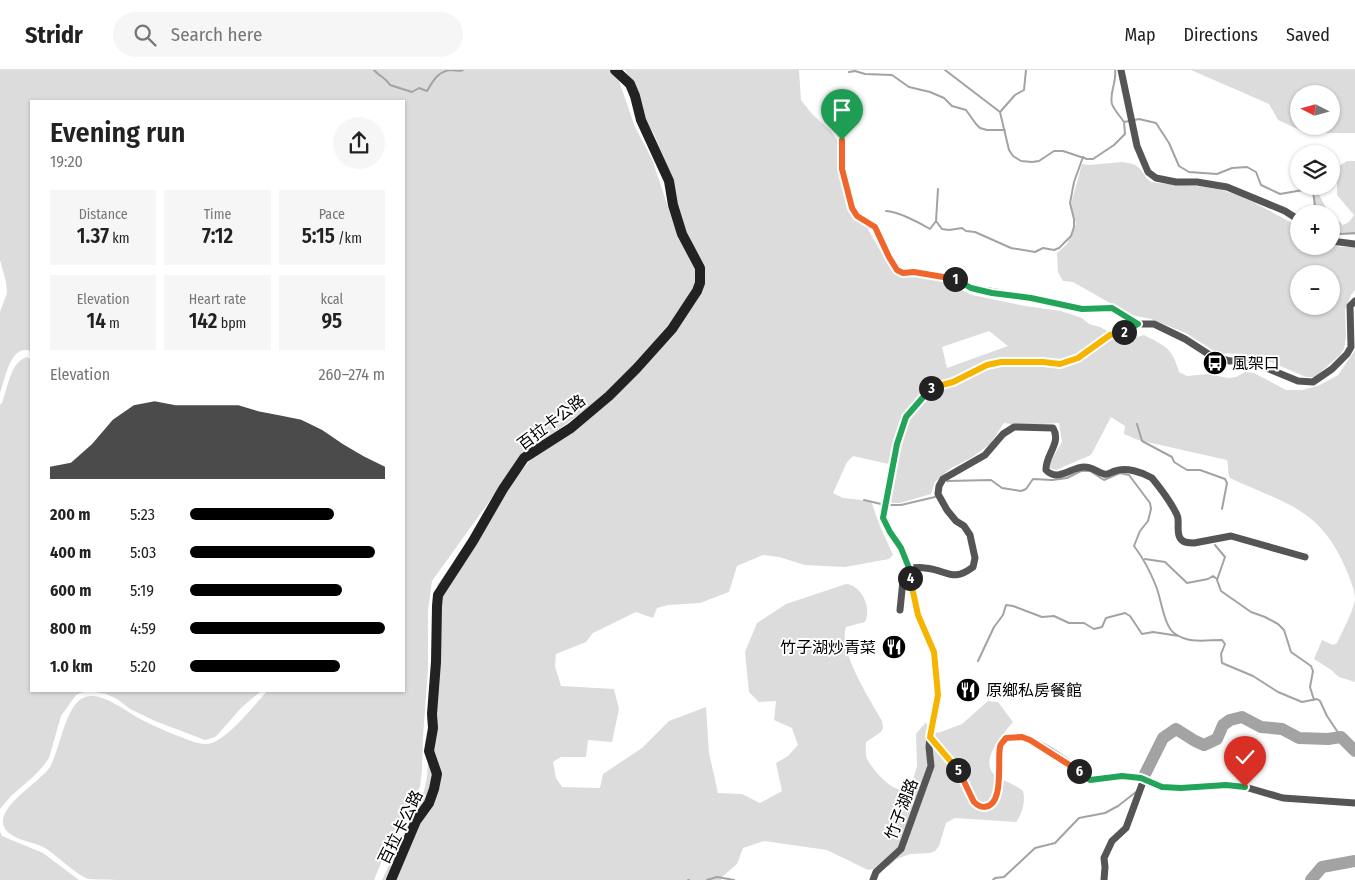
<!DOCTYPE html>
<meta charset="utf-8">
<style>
body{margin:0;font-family:"Fira Sans Condensed","Noto Sans TC",sans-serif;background:#f6f6f6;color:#222;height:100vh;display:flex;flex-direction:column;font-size:19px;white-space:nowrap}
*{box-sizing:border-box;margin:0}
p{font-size:16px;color:#767676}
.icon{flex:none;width:28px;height:28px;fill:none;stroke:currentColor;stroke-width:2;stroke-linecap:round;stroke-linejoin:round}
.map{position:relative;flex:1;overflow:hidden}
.sheet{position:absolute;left:30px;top:30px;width:375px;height:592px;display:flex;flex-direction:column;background:#fff;border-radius:0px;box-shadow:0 1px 4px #0004}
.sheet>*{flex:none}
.needle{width:32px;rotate:276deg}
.tools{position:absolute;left:1290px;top:15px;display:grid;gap:10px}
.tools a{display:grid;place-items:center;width:50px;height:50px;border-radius:50%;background:#fff;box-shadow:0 1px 4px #0004;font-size:25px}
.pin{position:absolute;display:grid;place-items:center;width:42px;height:42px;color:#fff;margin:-51px -21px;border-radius:50% 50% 50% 0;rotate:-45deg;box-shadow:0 0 5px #0007}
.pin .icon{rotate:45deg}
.km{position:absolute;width:25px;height:25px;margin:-12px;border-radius:50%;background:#222;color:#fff;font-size:14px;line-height:25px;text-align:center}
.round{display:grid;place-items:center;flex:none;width:52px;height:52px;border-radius:26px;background:#f6f6f6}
.head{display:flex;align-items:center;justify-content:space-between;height:85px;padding:0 20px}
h1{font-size:28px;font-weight:600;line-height:38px}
.figures{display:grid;grid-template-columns:repeat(3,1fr);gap:8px;height:85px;padding:5px 20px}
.figures div{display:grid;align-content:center;border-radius:0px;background:#f6f6f6;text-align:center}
.figures b{font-size:21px;font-weight:600}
.figures small{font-size:14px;font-weight:400}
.figures p{font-size:14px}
.chart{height:140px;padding:10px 20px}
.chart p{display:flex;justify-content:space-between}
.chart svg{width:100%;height:90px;margin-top:5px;fill:#000;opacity:.7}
ul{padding:0 20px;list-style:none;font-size:16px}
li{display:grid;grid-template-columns:80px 60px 1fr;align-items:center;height:38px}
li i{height:12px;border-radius:6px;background:#000}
header{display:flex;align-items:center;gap:30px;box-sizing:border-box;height:70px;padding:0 25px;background:#fff;border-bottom:1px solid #e0e0e0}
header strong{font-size:24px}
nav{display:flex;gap:28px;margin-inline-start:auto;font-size:18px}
.search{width:350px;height:45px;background:#f6f6f6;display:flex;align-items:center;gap:12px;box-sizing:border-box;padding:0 18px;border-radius:28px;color:#767676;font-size:19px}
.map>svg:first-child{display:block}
.green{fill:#dcdcdc;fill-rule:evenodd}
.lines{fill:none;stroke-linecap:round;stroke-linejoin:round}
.stream{stroke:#a3a3a3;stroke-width:2}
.river{stroke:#a3a3a3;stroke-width:12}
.minor{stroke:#555;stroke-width:7}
.secondary{stroke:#222;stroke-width:10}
.split-1-casing{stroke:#fff;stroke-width:10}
.split-2-casing{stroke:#fff;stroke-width:10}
.split-3-casing{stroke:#fff;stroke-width:10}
.split-4-casing{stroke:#fff;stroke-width:10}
.split-5-casing{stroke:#fff;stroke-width:10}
.split-6-casing{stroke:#fff;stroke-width:10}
.split-7-casing{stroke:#fff;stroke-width:10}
.split-1{stroke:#f0652b;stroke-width:6}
.split-2{stroke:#22a559;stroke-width:6}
.split-3{stroke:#f5b400;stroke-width:6}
.split-4{stroke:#22a559;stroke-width:6}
.split-5{stroke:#f5b400;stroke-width:6}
.split-6{stroke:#f0652b;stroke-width:6}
.split-7{stroke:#22a559;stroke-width:6}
.labels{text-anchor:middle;stroke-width:4;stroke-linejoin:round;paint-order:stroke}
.poi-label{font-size:16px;fill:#000;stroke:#fff;text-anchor:start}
.street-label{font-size:16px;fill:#000;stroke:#fff}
</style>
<header>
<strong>Stridr</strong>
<div class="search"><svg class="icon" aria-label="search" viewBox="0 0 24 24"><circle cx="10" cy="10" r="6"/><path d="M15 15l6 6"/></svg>Search here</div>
<nav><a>Map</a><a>Directions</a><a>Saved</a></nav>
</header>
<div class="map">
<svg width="1355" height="810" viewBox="0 0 1355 810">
<rect width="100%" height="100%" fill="#fff"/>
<!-- green -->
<path class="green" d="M0 0H609L619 11 635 57 652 89 673 152 696 200 695 218 674 250 637 295 599 330 536 376 496 422 432 511 428 540V599L423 667 422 700 420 717 384 786 374 810C299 810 224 810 149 810 138 810 95 810 88 809 77 804 66 794 57 787 53 784 49 780 45 778 33 771 7 770 3 754 0 734 39 713 50 697 60 680 65 634 85 627 103 621 129 644 144 651 158 658 172 664 186 669 194 672 203 676 212 673 228 668 255 635 267 621H404V31H31V281C10 273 5 310 0 323V242L7 223 6 212 0 190Z
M625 0H799L801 30 812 44 831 61 842 78 844 116 852 146 866 156 891 199 897 205 906 207 919 206 947 213 972 225 1025 236 1061 241 1082 248 1089 254 1100 257 1125 271 1144 265C1165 276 1172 277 1179 302L1187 306 1207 304 1229 308 1236 307 1245 302 1254 303 1286 320H1303L1320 315 1338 305 1355 280V612L1339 607 1330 599 1314 589 1322 570 1333 575 1337 573C1343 560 1352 544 1355 530 1355 520 1349 506 1345 497 1319 437 1283 433 1230 408 1227 402 1229 396 1227 390L1138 370 1124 364 1125 356 1111 347 1091 385 1056 400 1050 398 1049 394 1062 372 1059 353 1018 355 1004 353 990 374 971 388 951 398 935 412 931 424 900 433H892L889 430 895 405 889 394 853 386 847 392 833 423 843 428 871 431 880 456 893 485 889 489 845 497 805 495 779 487 763 485 737 496 729 522 700 533 668 535 657 538 653 548 636 542 593 563 586 572 556 584 555 596 561 616 614 619 619 639 612 672 588 670 586 687H561L553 692 556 708 562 717 600 718 603 704 642 678 669 651 706 637 709 683 718 723 742 724 760 733 782 721 776 693 788 686 798 675 792 658 774 650 776 631 759 632 749 622 745 582 757 553 786 534 846 514C862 515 872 539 865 552L846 557C838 581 870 629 882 651L883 658 881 662 866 672C866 678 865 684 867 689 872 698 888 718 899 719 904 720 907 718 911 716L917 696 916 664 926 652 928 658 938 663 962 654 988 631 998 632 1013 652C1004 663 977 692 996 706 1005 712 1015 714 1023 721 1026 730 1022 745 1016 752L955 748 946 753 939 776 935 781 930 783 910 784 897 789 889 796 868 800 827 780 764 771 743 778 737 794 722 807 721 810H382L424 721 427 707 432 626 436 522 438 514 505 421 537 382 652 287 703 205 675 135 668 99 654 64 646 51 638 22ZM989 261 1008 276 947 298 942 277Z
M1191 0H1355V63H1306L1278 50 1269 34ZM1299 24H1331V56H1299Z
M1347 91H1355V165L1331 164V144L1343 155 1349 152 1354 145 1337 125V97Z
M1122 92C1127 93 1134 93 1138 97 1144 101 1144 108 1151 112 1175 116 1202 114 1225 121 1251 129 1275 144 1299 157V176H1331V174L1340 177H1355V220L1351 225 1345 240 1346 267 1344 279 1340 285 1315 307H1306L1273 293 1243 284 1217 283 1186 263 1151 249 1131 245 1073 212 1063 211 1058 202 1057 183 1067 174 1076 154 1071 134 1082 94 1089 95ZM1299 204H1331V236H1299Z
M1313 117C1321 124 1322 134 1331 144H1314Z
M27 287 30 289 31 295V621H261L241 638 220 662 215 667 205 670 155 651 130 639 117 629 106 624 95 622H83L76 625 61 646 49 688 44 695 34 706 11 726 0 739V335L2 333C8 318 10 292 27 287Z
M0 762 2 766 43 783 79 810H0Z"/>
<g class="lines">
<!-- stream -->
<path class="stream" d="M374 0C379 6 386 8 390 15L412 22 419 18 427 21C433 11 438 1 451 0 456 0 458 2 463 0
M945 0 1000 42 1009 80 1013 86 1021 91 1032 92 1039 91 1054 81H1063L1087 89H1093L1114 75 1125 64 1124 52
M1115 0C1117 12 1109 23 1112 34 1114 40 1120 46 1124 52L1139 49 1156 53 1169 73 1179 96 1189 102 1217 104 1232 98 1247 97 1256 102 1261 115 1280 124 1303 120 1313 121 1316 144
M849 2 855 1 865 4 892 5 909 17 930 22 944 28 952 36 966 40 976 54 980 58 987 60H1005
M1000 42 1015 25 1024 20 1026 0
M886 141C897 141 920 153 930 159L936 151 942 159 949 160 962 158 966 161 975 162 1011 178 1035 182 1043 178 1054 180 1059 178 1071 166 1074 157V149L1070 133 1074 112 1083 87
M936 151 938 119
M1331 161 1341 164 1355 163
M1137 354 1142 371 1172 387 1174 392 1187 400H1200L1225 409 1227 413 1222 439
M947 411 991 410 1002 418 1021 421 1026 419 1033 409 1052 410 1067 408 1081 401H1090L1104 410 1120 403 1129 405 1150 433 1151 439 1148 451 1140 461 1134 476C1144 489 1150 501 1156 516 1161 528 1164 556 1174 563 1188 574 1206 570 1222 570L1225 574 1221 584 1222 593 1253 606 1278 622 1302 632 1317 629 1320 631 1327 646 1341 667
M864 430 881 434
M891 435H901L935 427
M1215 475 1225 487 1217 510 1221 521 1251 542 1265 547 1278 554 1284 560 1291 582 1311 596 1313 601 1310 617 1314 630
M1145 489 1165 492 1187 513 1208 509 1213 506 1217 509
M978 591 994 557 1003 545 1006 535 1013 536 1042 547 1054 546 1069 553H1084L1094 559 1102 557 1106 548 1125 543 1130 546 1142 564 1153 562 1179 566
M688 810H689
M707 810 717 807 734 810
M993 810 995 808 1004 807 1035 778 1055 773 1079 748 1105 743 1118 736 1136 722"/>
<!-- river -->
<path class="river" d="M1145 704 1163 668 1176 659 1195 671 1204 675 1217 669 1223 655 1230 650 1242 647 1261 657 1282 659 1299 668 1328 669 1341 667 1355 681
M1311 810 1322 797 1355 791"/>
<!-- minor -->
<path class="minor" d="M1121 0 1137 76 1148 102 1156 108 1176 112H1197L1227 117 1285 141 1299 150
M842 70V99L852 138 857 146 875 157 889 187 897 201 903 203 914 202 953 208 971 218 1031 228 1082 239 1112 238 1138 254
M1331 171 1355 174
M909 498C914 498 920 497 925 498 948 500 952 513 973 497L975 488 970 465 964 456 956 451 947 440 938 424 939 416 943 409 985 385 1003 364 1014 357 1053 358C1062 373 1045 385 1046 400 1058 413 1072 396 1085 397 1092 397 1097 402 1104 404 1108 405 1111 402 1115 401 1126 397 1142 402 1152 408 1161 419 1171 432 1177 445 1180 451 1176 461 1180 468 1183 473 1189 473 1194 473L1231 466 1305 487
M900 540 903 510 909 498
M930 667C939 678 950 688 958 700 966 711 970 730 981 737 1006 737 996 695 1000 678 1000 674 1004 671 1006 668 1011 667 1016 665 1022 667 1041 672 1075 697 1091 710L1122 706 1141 708 1162 717 1181 718 1225 715 1245 717 1283 728 1355 733
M873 810 876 802 901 779 931 696 929 677 930 667 938 625 934 582 918 545 912 518 909 498 901 478 890 462 883 448 897 374 907 347 928 319 953 312 987 295 1001 292H1043L1060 294 1079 288 1110 265 1121 264 1138 254H1154L1185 269 1213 287 1230 291 1247 290 1298 311 1313 312 1332 299 1347 284 1351 277 1350 236 1355 231
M1104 810 1105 797 1104 788 1112 771 1126 758 1144 709"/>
<!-- secondary -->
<path class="secondary" d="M391 810 416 751 429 733 434 719 437 704 429 681 433 658 432 644 436 592 437 536 438 525 473 471 503 419 524 388 571 358 609 326 637 298 672 259 697 221 700 213V198L682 164 673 135 669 111 641 50 635 26 630 14 615 0"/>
</g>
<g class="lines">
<!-- split-1 casing -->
<g class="split-1-casing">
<path id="split-1" d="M842 70V99L852 138 857 146 875 157 889 187 897 200 903 203 914 202 955 209"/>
</g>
<!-- split-2 casing -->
<g class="split-2-casing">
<path id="split-2" d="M955 209 971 218 992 223 1031 228 1082 239 1112 238 1138 254 1124 262"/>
</g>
<!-- split-3 casing -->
<g class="split-3-casing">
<path id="split-3" d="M931 318 953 312 987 295 1001 292H1043L1060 294 1078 288 1110 265 1124 262"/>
</g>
<!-- split-4 casing -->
<g class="split-4-casing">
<path id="split-4" d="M910 508 909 498 901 478 890 462 883 448 897 374 906 347 931 318"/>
</g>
<!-- split-5 casing -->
<g class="split-5-casing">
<path id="split-5" d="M910 508 918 545 934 582 938 625 930 667 958 700"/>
</g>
<!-- split-6 casing -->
<g class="split-6-casing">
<path id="split-6" d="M958 700C964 710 969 723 974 732 977 735 980 737 984 737 1005 736 997 691 1000 677 1000 674 1004 671 1006 668L1022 667 1030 670 1079 701"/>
</g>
<!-- split-7 casing -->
<g class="split-7-casing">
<path id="split-7" d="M1079 701 1090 710 1122 706 1141 708 1162 717 1181 718 1226 715 1245 717"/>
</g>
<!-- split-1 -->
<use href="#split-1" class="split-1"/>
<!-- split-2 -->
<use href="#split-2" class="split-2"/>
<!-- split-3 -->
<use href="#split-3" class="split-3"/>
<!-- split-4 -->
<use href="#split-4" class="split-4"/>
<!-- split-5 -->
<use href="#split-5" class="split-5"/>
<!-- split-6 -->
<use href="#split-6" class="split-6"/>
<!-- split-7 -->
<use href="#split-7" class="split-7"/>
</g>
<!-- icons -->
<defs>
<g id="bus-disc" transform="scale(1.25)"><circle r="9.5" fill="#000" stroke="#fff"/><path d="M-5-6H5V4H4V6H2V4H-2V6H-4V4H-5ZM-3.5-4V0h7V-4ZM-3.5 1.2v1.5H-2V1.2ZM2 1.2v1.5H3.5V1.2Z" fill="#fff"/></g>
<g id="restaurant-disc" transform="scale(1.25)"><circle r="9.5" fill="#000" stroke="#fff"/><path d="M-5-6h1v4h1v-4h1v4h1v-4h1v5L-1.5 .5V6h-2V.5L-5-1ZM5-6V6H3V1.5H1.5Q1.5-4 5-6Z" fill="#fff"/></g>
</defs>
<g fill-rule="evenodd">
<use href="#bus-disc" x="1215" y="293"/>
<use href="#restaurant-disc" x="894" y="577"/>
<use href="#restaurant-disc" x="968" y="620"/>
</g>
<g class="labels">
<!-- poi labels -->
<g class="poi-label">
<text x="1232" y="299">風架口</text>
<text x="876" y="583" text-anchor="end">竹子湖炒青菜</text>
<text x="986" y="626">原鄉私房餐館</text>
</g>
<!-- street labels -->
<g class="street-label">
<text transform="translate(551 352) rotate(-37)" y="6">百拉卡公路</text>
<text transform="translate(901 739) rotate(-69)" y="6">竹子湖路</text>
<text transform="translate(400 757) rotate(-64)" y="6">百拉卡公路</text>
</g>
</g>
</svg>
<div class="tools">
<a><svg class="needle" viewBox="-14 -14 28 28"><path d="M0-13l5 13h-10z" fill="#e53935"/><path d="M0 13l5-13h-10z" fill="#767676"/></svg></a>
<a><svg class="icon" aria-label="layers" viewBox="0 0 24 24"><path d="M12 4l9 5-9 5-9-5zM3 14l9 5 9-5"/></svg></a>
<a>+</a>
<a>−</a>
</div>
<div class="pin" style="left:842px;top:70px;background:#1e9e55"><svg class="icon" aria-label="arrive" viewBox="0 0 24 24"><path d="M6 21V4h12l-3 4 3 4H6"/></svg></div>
<div class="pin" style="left:1245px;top:717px;background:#d93025"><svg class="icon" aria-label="check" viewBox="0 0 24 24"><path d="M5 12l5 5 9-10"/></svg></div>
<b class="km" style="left:955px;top:209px">1</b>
<b class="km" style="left:1124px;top:262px">2</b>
<b class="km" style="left:931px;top:318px">3</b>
<b class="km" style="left:910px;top:508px">4</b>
<b class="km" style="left:958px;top:700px">5</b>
<b class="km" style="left:1079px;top:701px">6</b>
<section class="sheet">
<div class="head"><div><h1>Evening run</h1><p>19:20</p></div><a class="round"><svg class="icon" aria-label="share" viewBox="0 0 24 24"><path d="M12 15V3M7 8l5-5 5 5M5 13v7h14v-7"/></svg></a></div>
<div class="figures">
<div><p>Distance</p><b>1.37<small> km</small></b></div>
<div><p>Time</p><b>7:12</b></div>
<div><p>Pace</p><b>5:15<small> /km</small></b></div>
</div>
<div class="figures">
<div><p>Elevation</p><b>14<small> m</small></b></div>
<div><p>Heart rate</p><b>142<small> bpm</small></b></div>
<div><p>kcal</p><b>95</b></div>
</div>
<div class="chart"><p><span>Elevation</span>260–274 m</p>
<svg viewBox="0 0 160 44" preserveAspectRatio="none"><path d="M0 44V38L10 36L20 27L30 15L40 8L50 6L60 8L70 8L80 8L90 8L100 11L110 13L120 15L130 20L140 27L150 33L160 38V44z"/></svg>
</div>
<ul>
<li><b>200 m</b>5:23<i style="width:74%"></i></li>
<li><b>400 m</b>5:03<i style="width:95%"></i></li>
<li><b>600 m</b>5:19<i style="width:78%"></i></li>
<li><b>800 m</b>4:59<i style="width:100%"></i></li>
<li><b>1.0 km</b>5:20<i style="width:77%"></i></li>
</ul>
</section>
</div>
